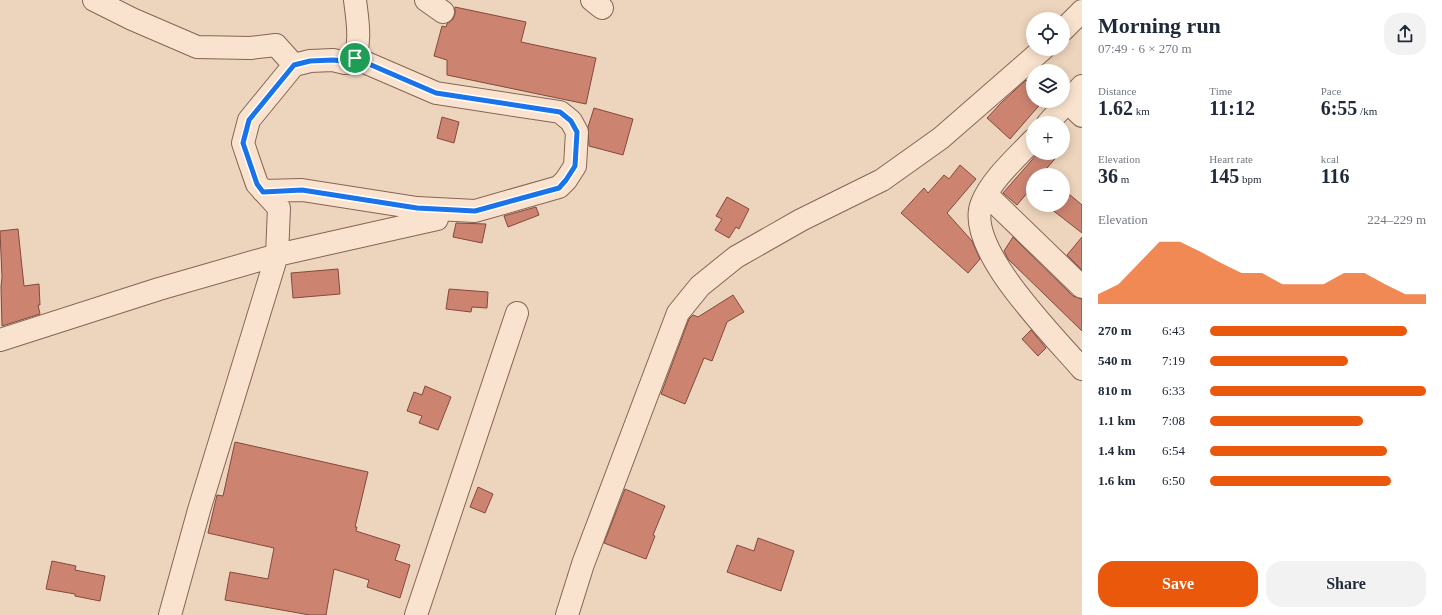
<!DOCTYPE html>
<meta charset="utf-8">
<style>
body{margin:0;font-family:"Times New Roman",serif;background:#f2f2f3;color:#1f2937;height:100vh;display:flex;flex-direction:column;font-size:15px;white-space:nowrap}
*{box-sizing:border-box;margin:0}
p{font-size:13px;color:#747a83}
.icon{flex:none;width:22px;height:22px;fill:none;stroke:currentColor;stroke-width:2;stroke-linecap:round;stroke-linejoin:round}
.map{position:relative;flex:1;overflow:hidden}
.details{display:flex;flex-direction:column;background:#fff;width:360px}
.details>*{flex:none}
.fabs{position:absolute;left:1026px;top:12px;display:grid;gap:8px}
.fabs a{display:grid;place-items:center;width:44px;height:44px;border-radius:50%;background:#fff;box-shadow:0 2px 10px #0003;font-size:20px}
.pin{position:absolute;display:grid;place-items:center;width:34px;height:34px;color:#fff;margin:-17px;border:2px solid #fff;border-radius:50%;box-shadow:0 1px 4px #0007}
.round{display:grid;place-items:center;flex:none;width:42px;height:42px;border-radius:16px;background:#f2f2f3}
.head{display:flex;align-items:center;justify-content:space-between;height:68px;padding:0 16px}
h1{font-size:22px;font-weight:700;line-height:30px}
.figures{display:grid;grid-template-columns:repeat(3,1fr);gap:6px;height:68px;padding:4px 16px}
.figures div{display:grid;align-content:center}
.figures b{font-size:20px;font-weight:700}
.figures small{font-size:11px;font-weight:400}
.figures p{font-size:11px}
.chart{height:112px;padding:8px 16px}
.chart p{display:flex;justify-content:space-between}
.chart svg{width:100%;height:72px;margin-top:4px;fill:#ea580c;opacity:.7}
.cta{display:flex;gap:8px;margin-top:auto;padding:8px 16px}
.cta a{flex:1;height:46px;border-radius:16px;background:#ea580c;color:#fff;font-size:16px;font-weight:700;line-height:46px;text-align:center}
.cta a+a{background:#f2f2f3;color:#1f2937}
ul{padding:0 16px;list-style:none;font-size:13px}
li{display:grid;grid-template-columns:64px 48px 1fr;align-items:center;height:30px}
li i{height:10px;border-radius:5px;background:#ea580c}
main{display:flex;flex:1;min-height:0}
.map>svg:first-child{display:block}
.building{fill:#cc8471;stroke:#84493b}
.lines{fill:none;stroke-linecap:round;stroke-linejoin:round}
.street-casing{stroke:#856556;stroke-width:24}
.street{stroke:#f9e3ce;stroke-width:22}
.route-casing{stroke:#fff;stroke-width:8}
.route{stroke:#1a73e8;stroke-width:5}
</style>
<main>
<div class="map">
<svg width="1082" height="615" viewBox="0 0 1082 615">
<rect width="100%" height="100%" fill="#edd4bc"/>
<!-- building -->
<path class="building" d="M455 7 526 22 521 42 596 58 586 104 447 75V60L434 56 442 26 446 27 447 24 453 19 455 14Z
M1026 80 1033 86V101H1043L1010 139 987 118 1001 103Z
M594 108 633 119 623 155 589 146 588 127Z
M442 117 459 122 454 143 437 138Z
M1038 153H1060L1041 175H1033V186L1017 205 1003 193Z
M960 165 976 179 947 213 972 241 980 259 968 273 901 213 924 188 928 193 944 175 949 179Z
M1063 189 1082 205V233L1046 205H1063Z
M727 197 749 209 739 229 736 227 729 238 715 230 722 219 716 216Z
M536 207 539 215 508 227 504 216Z
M456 223 486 224 482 243 453 237Z
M18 229 24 286 39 284 40 305H38L40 314 2 326 1 287 2 277 0 231Z
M1013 237 1073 296 1082 299V331L1008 259 1004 251Z
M1082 237V270L1067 255Z
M338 269 340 294 293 298 291 273Z
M449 289 488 292 487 308 472 307 471 312 446 309Z
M733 295 744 312 727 322 712 361 704 358 685 404 661 394 689 319 693 315 698 317Z
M1031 330 1046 348 1038 356 1022 339Z
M425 386 451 397 438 430 419 423 422 416 407 411 414 392 422 395Z
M235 442 368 472 355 527H357L356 531 400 545 395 560 410 565 400 598 367 587 369 580 334 569 326 615H310L225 600 230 572 268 579 274 548 208 533 217 495 223 496Z
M478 487 493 494 485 513 470 507Z
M625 489 665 506 653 535 655 536 646 559 604 543Z
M758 538 794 551 781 591 727 572 737 545 754 551Z
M52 561 76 566 75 570 105 576 100 601 75 596V594L46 589Z"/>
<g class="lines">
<!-- street casing -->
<g class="street-casing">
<path id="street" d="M94 0 132 19 197 47 250 48 276 45 294 65
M426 0 443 12
M592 0 602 8
M1063 30 1082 11
M1067 102 1082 116
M1048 123 1082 86
M1033 140C1016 158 991 180 982 203 963 247 1055 337 1082 369
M263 191 302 190 417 208 475 211 559 187 566 180 575 166 577 132 571 121 560 112 436 93 355 58
M987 195 1082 287
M0 340 159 289 277 255 437 219
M170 615 199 510 277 255 279 208 257 184 249 161 243 143 249 120 294 65 310 61 333 60 345 63 351 62C363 48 357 17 355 0
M416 615 517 313
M567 615 583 564 678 313 700 286 736 257 801 220 882 180 941 138 1043 49"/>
</g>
<!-- street -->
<use href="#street" class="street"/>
</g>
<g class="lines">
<!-- route casing -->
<g class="route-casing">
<path id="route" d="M355 58 436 93 560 112 571 121 577 132 575 166 566 180 559 188 475 211 417 208 302 190 263 192 257 184 243 143 249 120 294 65 310 61 333 60 352 62Z"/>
</g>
<!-- route -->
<use href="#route" class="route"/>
</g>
</svg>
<div class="fabs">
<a><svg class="icon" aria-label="locate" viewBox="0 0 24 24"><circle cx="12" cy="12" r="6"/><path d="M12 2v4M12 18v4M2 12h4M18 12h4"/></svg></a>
<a><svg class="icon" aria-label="layers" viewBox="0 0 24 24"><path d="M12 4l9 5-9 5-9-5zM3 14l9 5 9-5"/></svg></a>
<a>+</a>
<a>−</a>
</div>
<div class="pin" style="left:355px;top:58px;background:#1e9e55"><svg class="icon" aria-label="arrive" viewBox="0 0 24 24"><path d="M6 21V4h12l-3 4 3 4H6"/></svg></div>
</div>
<section class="details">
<div class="head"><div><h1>Morning run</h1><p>07:49 · 6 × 270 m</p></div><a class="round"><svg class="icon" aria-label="share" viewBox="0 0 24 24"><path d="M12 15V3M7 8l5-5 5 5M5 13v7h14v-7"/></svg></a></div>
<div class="figures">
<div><p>Distance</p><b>1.62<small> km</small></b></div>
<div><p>Time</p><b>11:12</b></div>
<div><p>Pace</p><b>6:55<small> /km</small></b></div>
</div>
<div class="figures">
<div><p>Elevation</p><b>36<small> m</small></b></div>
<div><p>Heart rate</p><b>145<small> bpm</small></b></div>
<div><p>kcal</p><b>116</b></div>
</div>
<div class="chart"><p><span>Elevation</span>224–229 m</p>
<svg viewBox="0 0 160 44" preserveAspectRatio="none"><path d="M0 44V38L10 32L20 19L30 6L40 6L50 12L60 19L70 25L80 25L90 32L100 32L110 32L120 25L130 25L140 32L150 38L160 38V44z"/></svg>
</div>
<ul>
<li><b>270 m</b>6:43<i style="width:91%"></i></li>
<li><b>540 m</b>7:19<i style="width:64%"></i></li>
<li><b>810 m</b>6:33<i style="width:100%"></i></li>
<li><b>1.1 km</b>7:08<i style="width:71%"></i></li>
<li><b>1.4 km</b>6:54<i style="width:82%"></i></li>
<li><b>1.6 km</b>6:50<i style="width:84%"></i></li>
</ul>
<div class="cta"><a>Save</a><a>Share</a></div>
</section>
</main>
